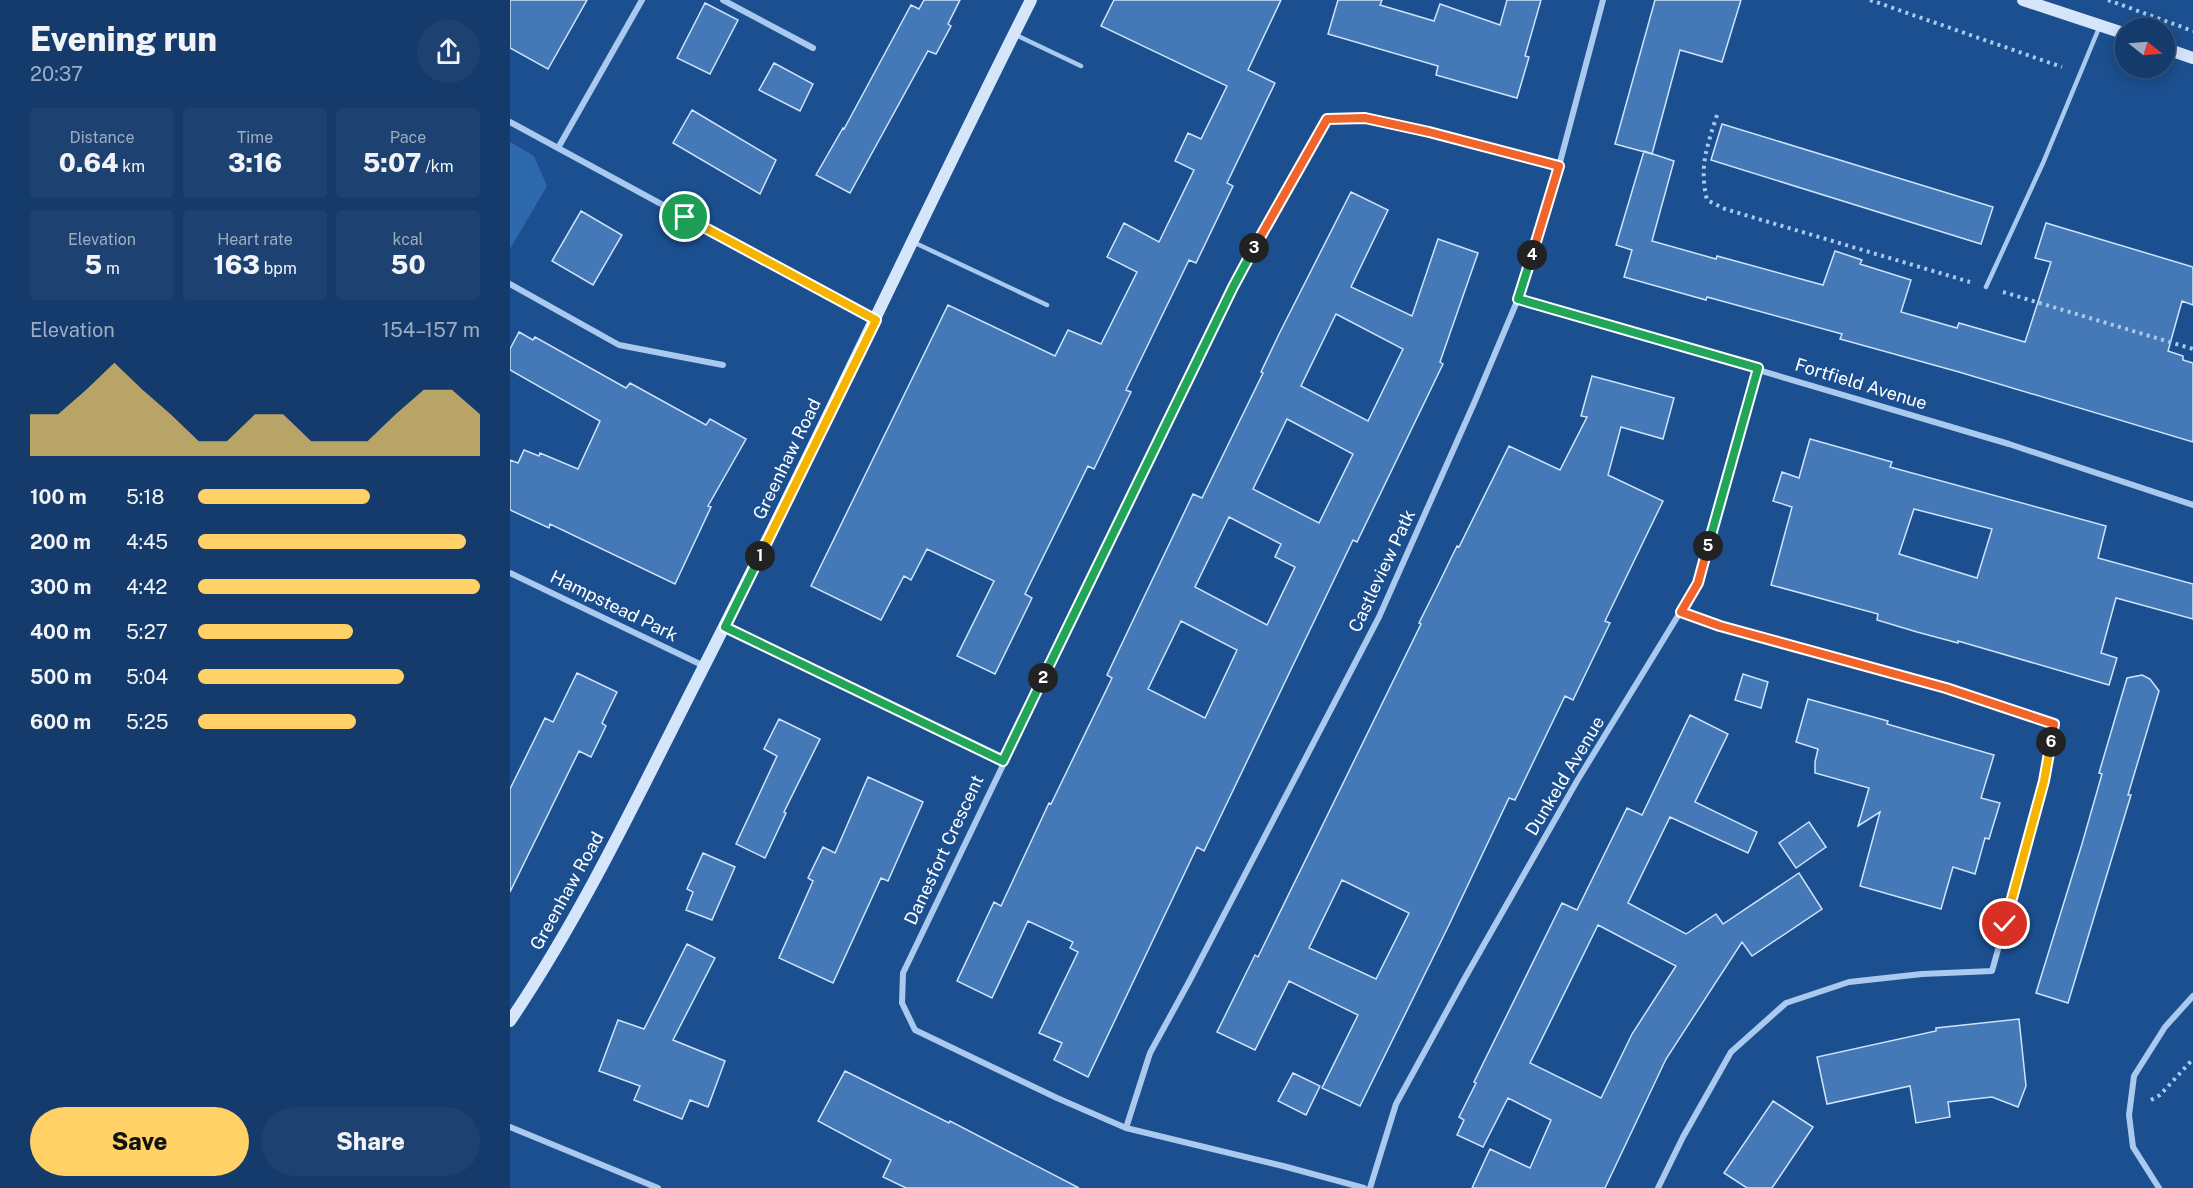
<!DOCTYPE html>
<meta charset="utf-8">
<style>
body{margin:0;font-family:"Public Sans",sans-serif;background:#1d4271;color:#f1f3f6;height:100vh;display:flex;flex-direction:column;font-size:22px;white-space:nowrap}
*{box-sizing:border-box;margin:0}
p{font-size:20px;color:#9dadc1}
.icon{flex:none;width:33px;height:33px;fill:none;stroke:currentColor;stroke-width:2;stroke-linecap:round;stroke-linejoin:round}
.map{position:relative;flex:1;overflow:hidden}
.details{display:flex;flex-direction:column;background:#143b6b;width:510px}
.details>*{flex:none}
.needle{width:39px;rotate:107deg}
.controls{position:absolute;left:1605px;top:18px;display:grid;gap:12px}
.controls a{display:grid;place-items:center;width:60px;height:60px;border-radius:50%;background:#143b6b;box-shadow:0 3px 15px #0003,0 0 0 2px #33557e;font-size:30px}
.pin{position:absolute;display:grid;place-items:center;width:51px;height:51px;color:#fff;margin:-26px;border:3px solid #fff;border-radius:50%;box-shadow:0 2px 6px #0007}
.km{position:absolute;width:30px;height:30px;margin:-15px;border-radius:50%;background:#222;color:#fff;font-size:16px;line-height:30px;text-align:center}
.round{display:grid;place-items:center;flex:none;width:63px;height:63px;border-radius:32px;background:#1d4271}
.overview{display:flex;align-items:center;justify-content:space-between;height:102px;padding:0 30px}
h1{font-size:33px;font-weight:800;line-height:45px}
.stats{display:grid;grid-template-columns:repeat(3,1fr);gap:9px;height:102px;padding:6px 30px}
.stats div{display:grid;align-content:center;border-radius:6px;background:#1d4271;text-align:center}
.stats b{font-size:26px;font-weight:800}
.stats small{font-size:16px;font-weight:400}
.stats p{font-size:16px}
.chart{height:168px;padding:12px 30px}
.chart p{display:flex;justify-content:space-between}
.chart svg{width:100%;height:108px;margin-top:6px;fill:#ffd166;opacity:.7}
.action{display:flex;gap:12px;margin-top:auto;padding:12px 30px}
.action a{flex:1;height:69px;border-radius:36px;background:#ffd166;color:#111;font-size:24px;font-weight:800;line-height:69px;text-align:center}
.action a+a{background:#1d4271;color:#f1f3f6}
ul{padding:0 30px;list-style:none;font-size:20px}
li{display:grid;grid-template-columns:96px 72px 1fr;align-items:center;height:45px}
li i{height:15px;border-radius:8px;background:#ffd166}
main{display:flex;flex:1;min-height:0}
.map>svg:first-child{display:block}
.green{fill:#2e69ad}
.building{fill:#4478b7;stroke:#cfe3fa;stroke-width:1.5;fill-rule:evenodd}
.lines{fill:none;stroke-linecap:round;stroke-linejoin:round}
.path{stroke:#a9c9ee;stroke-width:4;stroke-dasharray:3 4.5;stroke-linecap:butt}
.lane{stroke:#a9c9ee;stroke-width:4.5}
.street{stroke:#a9c9ee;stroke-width:6}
.secondary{stroke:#d6e6fa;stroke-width:12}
.split-1-casing{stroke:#fff;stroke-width:12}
.split-2-casing{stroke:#fff;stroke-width:12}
.split-3-casing{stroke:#fff;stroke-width:12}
.split-4-casing{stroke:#fff;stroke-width:12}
.split-5-casing{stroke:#fff;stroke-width:12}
.split-6-casing{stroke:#fff;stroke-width:12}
.split-7-casing{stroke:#fff;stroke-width:12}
.split-1{stroke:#f5b400;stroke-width:8}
.split-2{stroke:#22a559;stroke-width:8}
.split-3{stroke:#22a559;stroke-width:8}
.split-4{stroke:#f0652b;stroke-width:8}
.split-5{stroke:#22a559;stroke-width:8}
.split-6{stroke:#f0652b;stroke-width:8}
.split-7{stroke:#f5b400;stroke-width:8}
.labels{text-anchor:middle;stroke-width:4.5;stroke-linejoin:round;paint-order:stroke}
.street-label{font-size:18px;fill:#fff;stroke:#1b4f8f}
</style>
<main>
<section class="details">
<div class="overview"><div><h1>Evening run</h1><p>20:37</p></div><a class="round"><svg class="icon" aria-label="share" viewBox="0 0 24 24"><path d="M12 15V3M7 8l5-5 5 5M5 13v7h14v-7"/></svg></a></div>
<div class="stats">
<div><p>Distance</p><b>0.64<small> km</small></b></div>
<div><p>Time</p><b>3:16</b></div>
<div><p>Pace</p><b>5:07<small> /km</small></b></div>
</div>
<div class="stats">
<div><p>Elevation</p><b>5<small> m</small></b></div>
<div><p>Heart rate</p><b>163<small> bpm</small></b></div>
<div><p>kcal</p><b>50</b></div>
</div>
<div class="chart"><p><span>Elevation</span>154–157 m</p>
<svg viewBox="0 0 160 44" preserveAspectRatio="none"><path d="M0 44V27L10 27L20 17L30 6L40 17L50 27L60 38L70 38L80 27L90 27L100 38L110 38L120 38L130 27L140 17L150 17L160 27V44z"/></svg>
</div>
<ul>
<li><b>100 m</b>5:18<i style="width:61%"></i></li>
<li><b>200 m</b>4:45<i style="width:95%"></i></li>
<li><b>300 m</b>4:42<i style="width:100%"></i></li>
<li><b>400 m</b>5:27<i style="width:55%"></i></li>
<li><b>500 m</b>5:04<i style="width:73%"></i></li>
<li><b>600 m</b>5:25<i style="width:56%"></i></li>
</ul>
<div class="action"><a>Save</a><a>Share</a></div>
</section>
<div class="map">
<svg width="1683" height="1188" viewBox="0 0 1683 1188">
<rect width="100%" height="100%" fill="#1b4f8f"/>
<!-- green -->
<path class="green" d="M0 142 24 156 37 186 0 249Z"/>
<!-- building -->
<path class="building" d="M0 0H77L38 69 0 48Z
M414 0H450L438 24 441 26 426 54 418 51 340 193 306 175 333 128 334 129 401 5 409 9Z
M604 0H771L738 70 765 83 717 183 723 186 686 263 679 260 616 390 621 392 584 469 578 466 515 594 522 598 485 674 447 656 484 581 417 549 401 580 394 576 371 620 301 586 438 305 545 356 558 330 591 344 627 272 597 257 614 223 649 242 684 170 665 161 678 133 691 139 717 86 591 26Z
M828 0H872L870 5 924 21 930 4 990 25 997 0H1031L1015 56 1019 57 1007 98 926 75 928 66 818 34Z
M1145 0H1231L1212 62 1170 50 1142 154 1105 144Z
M195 3 228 20 200 74 167 58Z
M264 63 303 84 290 111 249 90Z
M182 110 266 160 250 194 163 143Z
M1212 124 1483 207 1471 244 1201 160Z
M1134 151 1164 161 1142 241 1206 259 1207 256 1313 285 1325 251 1352 260 1350 264 1401 280 1391 312 1447 328 1449 323 1515 342 1541 262 1525 258 1536 223 1683 267V305L1672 301 1658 351 1673 356V360L1683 363V442L1449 372 1330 339 1332 334 1197 297 1196 300 1114 277 1122 250 1106 245Z
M841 192 878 210 841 287 902 316 928 239 968 253 930 362 933 364 847 542 843 540 694 851 687 847 578 1077 544 1060 552 1043 529 1033 568 952 560 948 563 942 518 921 482 998 447 981 484 902 491 906 539 803 541 804 602 678 597 675 683 494 692 498 753 373 751 372 769 334ZM826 314 893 349 858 421 791 386ZM777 419 843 454 809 523 743 489ZM719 517 771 544 765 557 785 567 757 625 685 587ZM671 621 727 650 695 718 638 689Z
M71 211 112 235 83 285 42 261Z
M9 332 23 340 25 337 116 388 120 383 196 425 200 419 236 439 198 506 201 507 165 584 40 524 39 528 0 510V460L8 463 14 450 29 456 30 453 68 469 90 421 0 370V349Z
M1082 376 1164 398 1153 439 1111 427 1098 475 1153 501 1095 621 1100 623 1063 700 1055 696 1005 800 999 798 938 927 850 1106 812 1088 848 1015 779 981 745 1050 707 1032 745 955 748 957 911 624 909 623 928 585 947 546 949 547 999 446 1050 470 1077 417 1071 416ZM832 880 899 913 866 979 799 948Z
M1300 439 1382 462 1380 467 1596 526 1588 558 1683 584V619L1606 598 1591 653 1607 658 1599 685 1448 641V643L1407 632 1367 620 1368 614 1261 585 1282 507 1263 501 1272 472 1289 478ZM1404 509 1482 529 1467 578 1389 554Z
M67 673 107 692 92 723 96 726 81 757 69 751 0 892V789L35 718 43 722Z
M1233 674 1258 682 1251 708 1225 700Z
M1632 675 1640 679 1649 691 1618 795H1621L1558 1003 1526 993 1572 844 1592 774 1589 773 1617 678Z
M1298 699 1378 721 1377 724 1484 755 1471 798 1490 803 1479 839 1475 838 1465 874 1443 867 1431 909 1350 886 1370 812 1348 826 1359 788 1305 773V762L1308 749 1286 742Z
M1180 715 1218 734 1185 802 1247 832 1238 853 1160 817 1118 903 1176 934 1206 914 1213 924 1289 873 1312 909 1242 956 1232 942 1156 1059 1095 1188H962L980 1149 1020 1168 1041 1120 998 1098 973 1147 947 1135 954 1120 949 1117 966 1083 964 1082 1052 903 1067 910 1117 808 1132 815ZM1088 925 1166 966 1122 1034 1091 1098 1020 1063Z
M269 719 310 739 274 812 276 813 255 858 226 844 267 756 254 749Z
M358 777 413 802 378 881 371 878 323 983 269 958 303 881 298 878 313 847 325 853Z
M1299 822 1316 847 1286 868 1269 843Z
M193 853 225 867 202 920 176 910 183 892 177 889Z
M177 944 205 958 163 1040 215 1061 198 1107 180 1100 172 1119 124 1100 130 1086 89 1071 108 1020 134 1029Z
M1509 1019 1516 1086 1508 1107 1482 1097 1438 1102 1440 1117 1406 1123 1400 1086 1317 1104 1307 1057 1426 1031V1028Z
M335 1071 439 1123 440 1121 569 1188H396L373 1177 381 1160 308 1121Z
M783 1073 810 1086 796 1115 768 1101Z
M1263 1101 1303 1127 1262 1188H1237L1214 1173Z"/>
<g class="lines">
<!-- path -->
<path class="path" d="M1360 0 1552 67
M1598 0 1683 31
M1207 115C1197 146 1189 167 1197 200L1215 209 1460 282
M1493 292 1683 349
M1641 1100 1650 1095 1683 1059"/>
<!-- lane -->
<path class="lane" d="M506 35 571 66
M403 242 537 305
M1476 287 1533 163 1589 28"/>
<!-- street -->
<path class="street" d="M213 0 303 48
M0 122 365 320
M48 148 132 0
M0 284 109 345 213 365
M1008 299 1499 444 1683 505
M0 573 194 666
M215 627 493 761
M0 1127 148 1188
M616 1128 640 1053 680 980 869 617 965 401 1008 299 1049 166 1093 0
M854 1188 773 1166 616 1128 547 1098 405 1030 392 1003 393 973 723 287 817 119 855 118 919 132 1049 166
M860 1188 886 1104 956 976 1067 781 1188 583 1248 368
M1148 1188 1173 1137 1221 1052 1276 1003 1339 982 1412 974 1482 971 1535 781 1544 724 1436 688 1210 626 1171 612
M1649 1188 1623 1147 1619 1115 1624 1076 1655 1027 1683 996"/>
<!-- secondary -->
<path class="secondary" d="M1513 0 1616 34
M1654 48 1683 58
M0 1021C71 916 126 800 183 688 300 460 406 228 521 0"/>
</g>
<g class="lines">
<!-- split-1 casing -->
<g class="split-1-casing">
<path id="split-1" d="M175 217 366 320 250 556"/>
</g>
<!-- split-2 casing -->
<g class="split-2-casing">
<path id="split-2" d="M250 556 215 627 493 761 533 678"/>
</g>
<!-- split-3 casing -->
<g class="split-3-casing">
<path id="split-3" d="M533 678 723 287 744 248"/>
</g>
<!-- split-4 casing -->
<g class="split-4-casing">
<path id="split-4" d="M744 248 817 119 855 118 919 132 1049 166 1022 255"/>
</g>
<!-- split-5 casing -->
<g class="split-5-casing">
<path id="split-5" d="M1022 255 1008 299 1248 368 1198 546"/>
</g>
<!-- split-6 casing -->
<g class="split-6-casing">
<path id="split-6" d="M1198 546 1188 583 1171 612 1210 626 1436 688 1544 724 1541 742"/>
</g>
<!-- split-7 casing -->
<g class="split-7-casing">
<path id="split-7" d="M1495 924 1534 781 1541 742"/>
</g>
<!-- split-1 -->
<use href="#split-1" class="split-1"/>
<!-- split-2 -->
<use href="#split-2" class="split-2"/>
<!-- split-3 -->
<use href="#split-3" class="split-3"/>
<!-- split-4 -->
<use href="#split-4" class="split-4"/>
<!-- split-5 -->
<use href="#split-5" class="split-5"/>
<!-- split-6 -->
<use href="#split-6" class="split-6"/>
<!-- split-7 -->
<use href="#split-7" class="split-7"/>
</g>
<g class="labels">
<!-- street labels -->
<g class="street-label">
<text transform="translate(1351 384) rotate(17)" y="6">Fortfield Avenue</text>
<text transform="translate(277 459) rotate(-64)" y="6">Greenhaw Road</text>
<text transform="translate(872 571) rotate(-65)" y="6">Castleview Patk</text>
<text transform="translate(104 606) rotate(26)" y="6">Hampstead Park</text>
<text transform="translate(1055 776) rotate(-59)" y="6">Dunkeld Avenue</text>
<text transform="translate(434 850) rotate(-65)" y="6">Danesfort Crescent</text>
<text transform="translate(57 891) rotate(-61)" y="6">Greenhaw Road</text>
</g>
</g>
</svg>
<div class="controls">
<a><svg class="needle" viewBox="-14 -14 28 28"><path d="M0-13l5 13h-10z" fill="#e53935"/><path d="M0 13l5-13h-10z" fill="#9dadc1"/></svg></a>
</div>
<div class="pin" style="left:175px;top:217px;background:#1e9e55"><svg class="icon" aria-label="arrive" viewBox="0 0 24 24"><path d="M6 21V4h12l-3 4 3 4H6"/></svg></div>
<div class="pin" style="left:1495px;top:924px;background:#d93025"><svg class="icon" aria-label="check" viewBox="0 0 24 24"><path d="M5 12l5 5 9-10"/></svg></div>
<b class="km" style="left:250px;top:556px">1</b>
<b class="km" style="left:533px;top:678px">2</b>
<b class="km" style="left:744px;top:248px">3</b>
<b class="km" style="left:1022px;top:255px">4</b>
<b class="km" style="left:1198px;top:546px">5</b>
<b class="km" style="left:1541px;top:742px">6</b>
</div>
</main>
